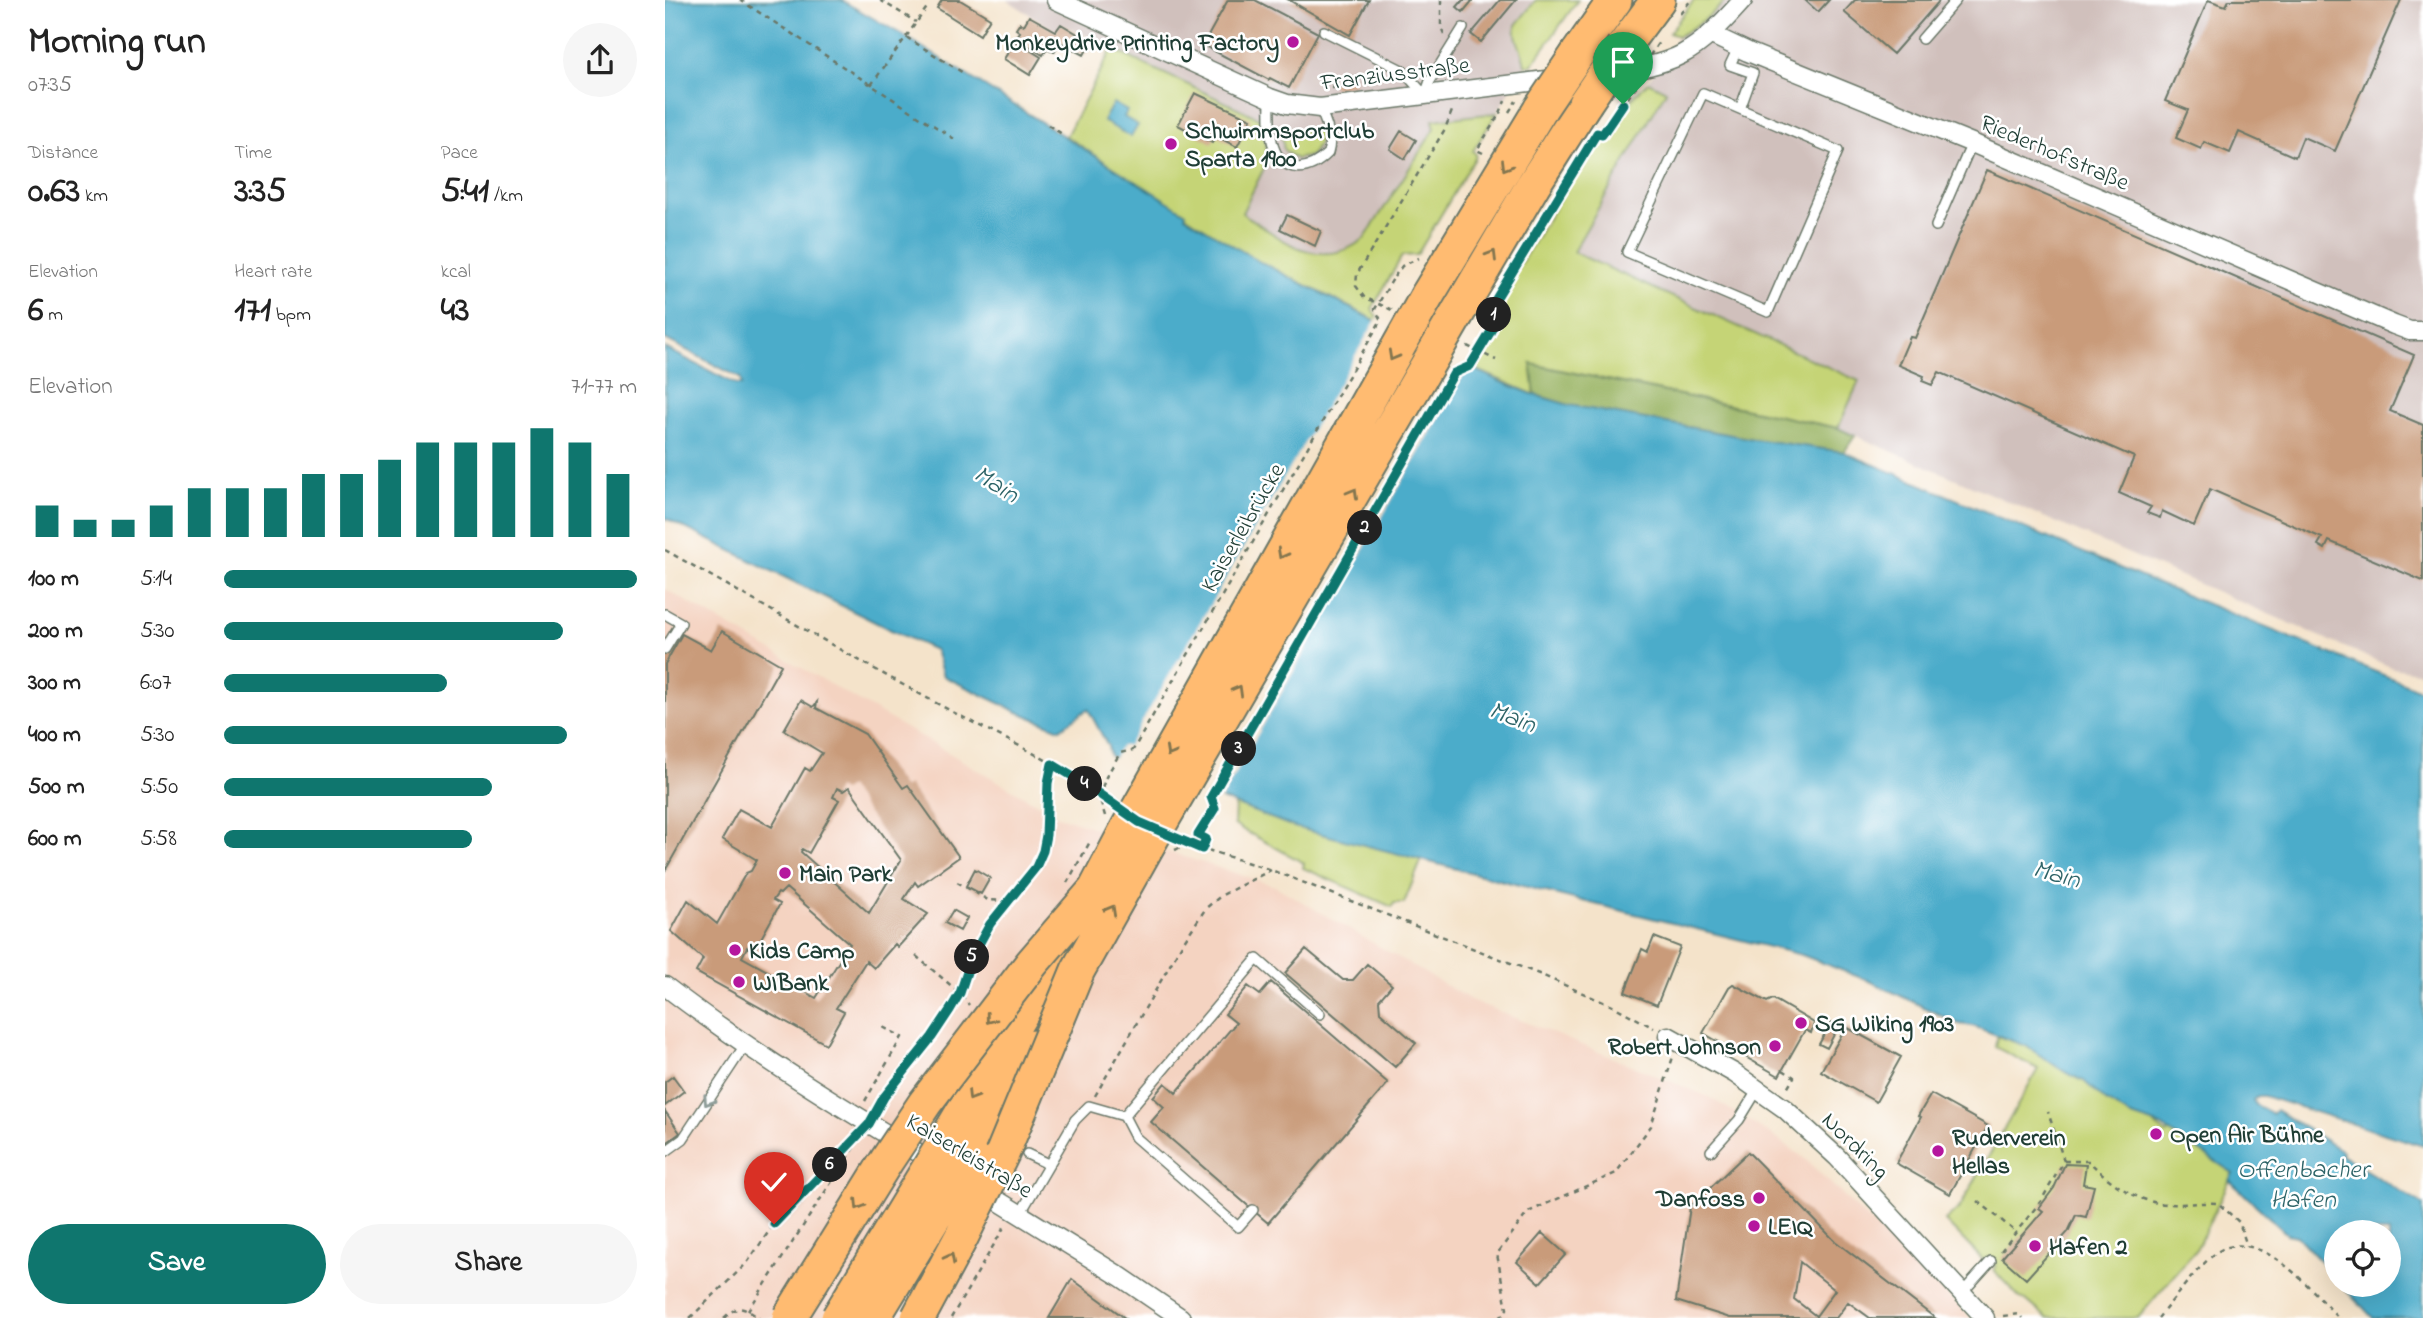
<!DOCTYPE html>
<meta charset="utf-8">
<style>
body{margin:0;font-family:"Indie Flower",sans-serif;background:#f6f6f6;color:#222;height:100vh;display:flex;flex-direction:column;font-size:26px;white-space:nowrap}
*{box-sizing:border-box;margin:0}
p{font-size:23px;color:#767676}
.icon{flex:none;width:38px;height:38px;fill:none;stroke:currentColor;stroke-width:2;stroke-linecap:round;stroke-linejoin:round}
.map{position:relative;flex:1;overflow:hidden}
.side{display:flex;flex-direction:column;background:#fff;width:665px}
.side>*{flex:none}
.buttons{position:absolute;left:1659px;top:1220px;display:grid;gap:14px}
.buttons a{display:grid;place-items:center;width:77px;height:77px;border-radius:50%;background:#fff;box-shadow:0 7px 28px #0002;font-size:35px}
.pin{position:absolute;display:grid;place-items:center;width:60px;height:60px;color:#fff;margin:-72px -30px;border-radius:50% 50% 50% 0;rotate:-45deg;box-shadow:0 0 7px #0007}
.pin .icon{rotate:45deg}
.km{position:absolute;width:35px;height:35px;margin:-18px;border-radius:50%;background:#222;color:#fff;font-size:19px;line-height:35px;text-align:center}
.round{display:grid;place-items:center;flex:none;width:74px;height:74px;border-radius:37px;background:#f6f6f6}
.overview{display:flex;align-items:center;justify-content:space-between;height:119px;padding:0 28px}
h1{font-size:38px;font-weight:700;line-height:52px}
.metrics{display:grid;grid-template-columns:repeat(3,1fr);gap:10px;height:119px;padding:7px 28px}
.metrics div{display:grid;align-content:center}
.metrics b{font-size:35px;font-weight:700}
.metrics small{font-size:19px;font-weight:400}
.metrics p{font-size:19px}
.chart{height:196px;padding:14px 28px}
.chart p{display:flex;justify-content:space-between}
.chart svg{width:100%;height:126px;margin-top:7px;stroke:#0f766e;stroke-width:6}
.primary-button{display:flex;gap:14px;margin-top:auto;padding:14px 28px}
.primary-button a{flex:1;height:80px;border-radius:42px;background:#0f766e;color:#fff;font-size:28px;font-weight:700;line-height:80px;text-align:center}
.primary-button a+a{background:#f6f6f6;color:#222}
ul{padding:0 28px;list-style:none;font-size:23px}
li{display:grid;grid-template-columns:112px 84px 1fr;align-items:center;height:52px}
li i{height:18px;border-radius:9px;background:#0f766e}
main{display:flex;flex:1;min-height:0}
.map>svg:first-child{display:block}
.built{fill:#f4d3c1}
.industrial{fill:#d0c0bc}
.green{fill:#c5d476;stroke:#728855;stroke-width:2}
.forest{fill:#9cb667;stroke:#5e7a4e;stroke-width:2}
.water{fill:#4bacca;stroke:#35747f;stroke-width:2}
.pier{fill:#f4e3ca}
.building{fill:#c99b7a;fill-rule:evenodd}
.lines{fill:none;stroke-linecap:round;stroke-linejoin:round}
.lane-casing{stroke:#6a7768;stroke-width:12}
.street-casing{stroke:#6a7768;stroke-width:21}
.highway-casing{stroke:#6a7768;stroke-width:37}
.path{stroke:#6a7768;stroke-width:2.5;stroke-dasharray:5 5;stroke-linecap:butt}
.lane{stroke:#fff;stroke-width:9}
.street{stroke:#fff;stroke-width:18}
.highway{stroke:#ffbb71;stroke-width:33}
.highway-bridge-casing{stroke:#6a7768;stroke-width:37;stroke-linecap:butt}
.path-bridge{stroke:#6a7768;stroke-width:2.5;stroke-dasharray:5 5;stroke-linecap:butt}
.highway-bridge{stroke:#ffbb71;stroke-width:33}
.oneway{stroke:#84764f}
.oneway2{stroke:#8f9e9a}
.route-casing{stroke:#fff;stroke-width:14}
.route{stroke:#0f766e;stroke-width:9}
.poi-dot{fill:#b5179e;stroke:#fff;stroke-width:2.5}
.labels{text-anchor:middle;stroke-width:5;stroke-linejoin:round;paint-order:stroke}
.poi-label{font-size:24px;font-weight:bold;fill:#1f3d34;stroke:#fff;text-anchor:start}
.street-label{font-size:24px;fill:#1f3d34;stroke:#fff}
.water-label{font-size:26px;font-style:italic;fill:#2e6468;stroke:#fff}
</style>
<main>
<section class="side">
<div class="overview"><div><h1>Morning run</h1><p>07:35</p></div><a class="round"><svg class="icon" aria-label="share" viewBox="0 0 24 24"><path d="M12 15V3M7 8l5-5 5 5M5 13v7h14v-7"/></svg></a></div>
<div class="metrics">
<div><p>Distance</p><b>0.63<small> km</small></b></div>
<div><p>Time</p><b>3:35</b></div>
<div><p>Pace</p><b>5:41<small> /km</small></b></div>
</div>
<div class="metrics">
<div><p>Elevation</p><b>6<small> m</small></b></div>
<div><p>Heart rate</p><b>171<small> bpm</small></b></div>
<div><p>kcal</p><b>43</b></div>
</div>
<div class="chart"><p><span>Elevation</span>71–77 m</p>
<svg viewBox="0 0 160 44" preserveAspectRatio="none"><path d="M5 44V33M15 44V38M25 44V38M35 44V33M45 44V27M55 44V27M65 44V27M75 44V22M85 44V22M95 44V17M105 44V11M115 44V11M125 44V11M135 44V6M145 44V11M155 44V22"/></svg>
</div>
<ul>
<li><b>100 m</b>5:14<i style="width:100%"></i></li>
<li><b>200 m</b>5:30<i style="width:82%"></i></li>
<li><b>300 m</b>6:07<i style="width:54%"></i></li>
<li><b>400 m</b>5:30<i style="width:83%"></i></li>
<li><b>500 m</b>5:50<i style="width:65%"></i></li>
<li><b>600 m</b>5:58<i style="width:60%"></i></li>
</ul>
<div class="primary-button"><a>Save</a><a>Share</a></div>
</section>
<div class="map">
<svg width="1758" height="1318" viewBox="0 0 1758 1318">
<rect width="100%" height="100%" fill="#fff"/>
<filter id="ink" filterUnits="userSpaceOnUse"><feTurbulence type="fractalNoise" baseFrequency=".0143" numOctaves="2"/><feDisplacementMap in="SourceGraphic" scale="14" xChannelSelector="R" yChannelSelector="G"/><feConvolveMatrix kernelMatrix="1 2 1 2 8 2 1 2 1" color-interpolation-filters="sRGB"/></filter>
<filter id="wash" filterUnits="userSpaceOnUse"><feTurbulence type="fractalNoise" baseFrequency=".00686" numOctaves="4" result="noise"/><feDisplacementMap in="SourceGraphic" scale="28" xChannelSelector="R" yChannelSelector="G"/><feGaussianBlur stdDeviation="1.57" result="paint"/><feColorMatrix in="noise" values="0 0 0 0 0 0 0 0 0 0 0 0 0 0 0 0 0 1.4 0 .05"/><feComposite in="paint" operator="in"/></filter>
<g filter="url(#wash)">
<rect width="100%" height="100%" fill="#f4e3ca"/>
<!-- built -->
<path class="built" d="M0 589 393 816 610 886 806 1000 1044 1097 1104 1133 1139 1158 1306 1318H0Z"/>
<!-- industrial -->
<path class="industrial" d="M342 0H871L851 25 852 46 858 56 860 65 832 113 768 120 770 127 700 238 687 248 670 254H652L636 249 614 238 577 213 603 160 596 119 396 24 391 31Z
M1062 0H1758V673L1728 668 1173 428 1194 381 908 252 1000 91 983 82 1013 36 1045 17Z"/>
<!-- green -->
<path class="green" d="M871 0H913L867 65H860C858 50 849 41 851 25Z
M1029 0H1062C1047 14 1032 27 1013 36L1004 33Z
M447 49 596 119 603 160 577 213C617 239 655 274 700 238L770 128 768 120 832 113 808 151 811 154 810 158 752 255 737 256 707 309 713 319 712 321 595 262 558 240 401 136Z
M983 82 1001 91 908 252 1194 381 1173 428 867 364 870 395 808 368 839 314 832 302 933 136 938 139 960 106Z
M615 126 633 131H654V144L645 156 631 159 619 150Z
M570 804 629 827 757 859 739 903H729L727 907 638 868 639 863 569 825Z
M1332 1036 1361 1046 1400 1072 1419 1081 1441 1101 1464 1115 1486 1122 1502 1134 1504 1131 1568 1173 1532 1248 1473 1318H1382L1361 1300 1355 1298 1328 1270 1331 1266 1322 1258 1319 1261 1280 1221 1295 1207 1373 1069 1330 1047Z"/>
<!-- forest -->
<path class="forest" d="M866 364 1173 428 1190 436 1179 452 1088 439 904 405 870 395Z"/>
<!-- water -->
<path class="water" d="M0 0H176L241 37 521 213 520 216 595 262 693 312 836 382 870 395 904 405 1088 439 1179 452 1495 585 1758 691V1146L1599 1096H1593L1588 1100 1591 1105 1608 1114 1611 1110 1677 1151 1676 1155 1758 1205V1318H1708L1677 1285 1724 1284V1232H1671V1278L1632 1236 1622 1234 1564 1180 1568 1173 1496 1126 1464 1115 1441 1101 1419 1081 1400 1072 1361 1046 1308 1026 1294 1024 1207 982 1137 955 897 896 629 827 445 756 443 746 423 709 395 729 351 711 278 676 270 650 224 629 0 518V348L72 385H77L75 378 0 339Z
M448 103 462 111 459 117 473 125 466 137 438 121Z"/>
<!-- pier -->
<path class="pier" d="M712 318 809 365 800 372 554 802 447 761 456 746H463Z"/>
<g id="blocks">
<!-- building -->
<path class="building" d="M277 0H295L325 18 315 35 272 8Z
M563 0H590L653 33 624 88 605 78 604 80 538 45Z
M624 0H704L685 35Z
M798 0H808L798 12 792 7Z
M835 0H851L816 42 806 34Z
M1140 0H1164L1153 12Z
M1190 0H1275L1228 54 1179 12Z
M1543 0 1561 6 1564 0H1736L1670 151 1638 137 1630 157 1574 132 1565 153 1539 142 1536 149 1511 138 1523 110 1500 101Z
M364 16 391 31 396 24 426 42 419 55 395 42 389 52 382 48 378 55 351 38 355 32 351 29 355 23 359 25Z
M350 41 376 57 365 75 339 59Z
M688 77 689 85 668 88 667 80Z
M530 93 586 119 572 147 551 136 547 143 513 125Z
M736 131 751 140 740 159 725 149Z
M1322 170 1749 355 1725 411 1758 425V581L1664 541 1660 549 1653 545 1657 538 1545 489 1529 526 1497 511 1495 518 1482 513 1486 507 1454 493 1469 457 1274 372 1267 385 1257 381 1259 376 1233 365 1245 337 1250 338Z
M622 215 656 231 650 246 615 229Z
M57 631 116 665 0 871V664L17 634 46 650Z
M136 700 148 707 152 702 151 708 200 734 238 788 243 785 294 857 253 886 250 882 239 899 263 914 233 947 230 944 209 968 201 961 171 1008 179 1012 161 1044 31 972 38 959 6 931 23 900 52 924 81 873 86 871 92 860 57 839 74 809 107 827 140 768 145 771 157 753 119 730ZM184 787 236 860 204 913 136 852 137 849 144 853 174 800 168 797 172 788 178 791ZM121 888 185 944 151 998 77 957 82 947 89 951 115 904 108 900 113 893 115 894Z
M310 869 325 878 316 894 301 886Z
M288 910 302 918 295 931 280 923Z
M989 937 1015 947 992 1005 960 992 977 949 983 952Z
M641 949 678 980H688L702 964 727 985 714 1000 715 1012 751 1043 730 1067 620 973Z
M606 982 723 1083 603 1223 486 1122 499 1107 488 1097 500 1083 511 1093 571 1023 560 1014 583 986 595 995Z
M1068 984 1102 1002 1108 999 1149 1023 1146 1033 1140 1030 1114 1076 1038 1033 1064 987Z
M1166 1023 1173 1027 1162 1048 1154 1044Z
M1181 1027 1236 1057 1211 1102 1156 1071Z
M8 1076 19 1091 0 1106V1082Z
M1266 1094 1323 1126 1285 1194 1231 1163 1256 1117 1253 1116Z
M0 1111 15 1133 0 1144Z
M1083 1152 1170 1241 1270 1318H1205L1183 1302 1171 1318H1065L1011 1301 1025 1207ZM1135 1262 1170 1290 1151 1316 1129 1299Z
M1400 1164 1421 1165 1418 1184 1429 1186 1421 1217 1411 1215 1403 1232 1361 1279 1337 1258 1378 1211 1374 1208 1389 1188Z
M877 1233 901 1254 875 1283 852 1262Z
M407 1279 411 1282 460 1318H384Z"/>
</g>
</g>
<g filter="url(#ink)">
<use href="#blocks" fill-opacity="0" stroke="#6a7768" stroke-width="2"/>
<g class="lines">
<!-- lane casing -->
<g class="lane-casing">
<path id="lane" d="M659 31 737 70 760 95 765 81 798 28
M1257 39 1291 0
M1073 48 1065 65 1088 73 1075 109 1173 151 1103 312 962 252 1038 93 1075 109
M605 98C605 119 601 160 628 167 642 170 654 162 663 153 668 136 661 124 655 108
M1271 226 1307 143
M0 614 16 623 0 649
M459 1116 470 1137 573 1227 588 1210
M1046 1151 1074 1120 1093 1089
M0 1152 18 1139 80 1045
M362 1154 383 1164
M355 1214 410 1120 424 1106 459 1116 592 959 655 1014
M1297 1293 1326 1261"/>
</g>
<!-- street casing -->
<g class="street-casing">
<path id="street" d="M391 0 605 98 622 104 655 108 897 78
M1047 35 1083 52 1307 143 1729 325 1745 331H1758
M938 73C1013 64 1028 56 1078 0
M0 986C86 1052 178 1109 272 1164
M1003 1036 1069 1073 1120 1109 1172 1157 1320 1318
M314 1189 456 1277 516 1318"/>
</g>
<!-- highway casing -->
<g class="highway-casing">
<path id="highway" d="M958 47 993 0
M913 53 950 0
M762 296 876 108
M792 314 868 185 920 103
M282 1138 404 934
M306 1157 369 1047"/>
</g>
<!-- path -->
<path class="path" d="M75 0 291 140
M215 0 251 22
M776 0V27L779 34
M1015 14 1026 0
M241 37 263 6
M206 85 241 37 300 74
M383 125 397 134
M932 133 937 135 972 85
M818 153 812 150 835 113 840 101
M729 277 737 266 754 258
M727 310 699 297 691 286 692 274 780 129 787 111
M825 333 830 321 829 303
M802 346 831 360
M0 550C91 601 181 654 273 704 331 736 396 762 447 804
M418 782 427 781 437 787
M533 835 541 839 537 849
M514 841 606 870 874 974 950 1007 989 1028
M292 882 323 900 344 901
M402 883 426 840
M251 956 295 993 304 1005
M1118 1070 1129 1077 1122 1089
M430 1096 517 944 541 908 557 895 606 870
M200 1101 237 1037 214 1025
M213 1108 219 1097C246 1065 278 1031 295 992 305 969 311 945 325 924 342 898 370 880 378 850 386 824 381 793 387 764
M1399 1161H1424C1442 1180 1466 1198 1493 1203 1510 1206 1534 1202 1553 1203L1574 1222 1582 1246
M1313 1201 1352 1233
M1336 1251 1376 1201 1399 1161 1383 1112
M83 1311 195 1138
M1338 1316 1354 1314 1357 1318
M25 1318 82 1263 109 1224 192 1136
M59 1318C74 1303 79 1308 94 1318
M286 1318 341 1224
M835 1318 842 1309 832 1254 863 1212 951 1173 986 1126 1008 1057
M1493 1318C1507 1302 1541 1254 1560 1248 1602 1233 1648 1292 1674 1318"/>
<!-- lane -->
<use href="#lane" class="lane"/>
<!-- street -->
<use href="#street" class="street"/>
<!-- highway -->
<use href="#highway" class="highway"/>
<!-- highway-bridge casing -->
<g class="highway-bridge-casing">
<path id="highway-bridge" d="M920 103 958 47
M876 108 913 53
M124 1318 222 1160 260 1103 367 963 430 890 463 827 762 296
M173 1318 282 1138
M208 1318 306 1157
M253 1318 297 1236 338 1152 413 970 488 836 792 314"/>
</g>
<!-- path-bridge -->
<path class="path-bridge" d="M979 64 994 42
M844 112 851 101
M788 373 805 366 825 333
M440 816 434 796 441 777 455 753 468 750 716 320 710 309 729 277
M510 850C527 842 547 824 550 804L546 797 769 406"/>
<!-- highway-bridge -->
<use href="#highway-bridge" class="highway-bridge"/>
</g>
<!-- one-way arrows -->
<defs><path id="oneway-chevron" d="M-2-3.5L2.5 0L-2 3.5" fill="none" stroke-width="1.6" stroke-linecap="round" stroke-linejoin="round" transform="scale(1.75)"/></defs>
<g class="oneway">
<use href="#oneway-chevron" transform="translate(841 166) rotate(121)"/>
<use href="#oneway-chevron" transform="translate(827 255) rotate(-59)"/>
<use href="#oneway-chevron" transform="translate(728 356) rotate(119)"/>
<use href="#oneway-chevron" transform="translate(688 493) rotate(-60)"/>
<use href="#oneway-chevron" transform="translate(617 554) rotate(119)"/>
<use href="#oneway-chevron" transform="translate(573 690) rotate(-60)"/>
<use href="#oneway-chevron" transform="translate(505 752) rotate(119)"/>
<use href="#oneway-chevron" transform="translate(446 910) rotate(-61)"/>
<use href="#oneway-chevron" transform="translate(325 1019) rotate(127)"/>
<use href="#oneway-chevron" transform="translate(307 1096) rotate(121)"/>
<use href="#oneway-chevron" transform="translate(194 1205) rotate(122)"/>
<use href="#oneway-chevron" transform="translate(285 1258) rotate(-62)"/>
</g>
<use class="oneway2" href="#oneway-chevron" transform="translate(43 1101) rotate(123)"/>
</g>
<g class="lines" filter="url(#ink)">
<!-- route casing -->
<g class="route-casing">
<path id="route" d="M109 1224 204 1124 219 1097 267 1037 285 1010 295 993 307 957 325 924 371 867 378 851 381 835 383 783 387 764 417 782 474 822 537 849 541 839 533 835 550 808 546 797 789 373 805 366 825 333 830 321 829 302 932 133 937 135 958 104"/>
</g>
<!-- route -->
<use href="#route" class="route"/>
</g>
<!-- markers -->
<g class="poi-dot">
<circle cx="628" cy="42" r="7"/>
<circle cx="506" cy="144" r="7"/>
<circle cx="120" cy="873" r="7"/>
<circle cx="70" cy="950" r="7"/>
<circle cx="74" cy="982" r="7"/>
<circle cx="1136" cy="1023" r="7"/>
<circle cx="1110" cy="1046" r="7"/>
<circle cx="1491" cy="1134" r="7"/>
<circle cx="1273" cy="1151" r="7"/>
<circle cx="1094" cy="1198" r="7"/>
<circle cx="1089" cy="1226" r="7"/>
<circle cx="1370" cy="1246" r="7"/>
</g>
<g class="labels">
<!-- poi labels -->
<g class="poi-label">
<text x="614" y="50" text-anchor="end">Monkeydrive Printing Factory</text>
<text x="520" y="138">Schwimmsportclub<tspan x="520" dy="28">Sparta 1900</tspan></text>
<text x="134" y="881">Main Park</text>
<text x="84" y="958">Kids Camp</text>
<text x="88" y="990">WIBank</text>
<text x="1150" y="1031">SG Wiking 1903</text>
<text x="1096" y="1054" text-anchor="end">Robert Johnson</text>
<text x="1505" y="1142">Open Air Bühne</text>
<text x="1287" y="1145">Ruderverein<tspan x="1287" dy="28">Hellas</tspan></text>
<text x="1080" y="1206" text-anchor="end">Danfoss</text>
<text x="1103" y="1234">LEIQ</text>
<text x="1384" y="1254">Hafen 2</text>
</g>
<!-- street labels -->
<g class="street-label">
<text transform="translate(730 73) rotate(-7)" y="8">Franziusstraße</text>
<text transform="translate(1390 152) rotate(23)" y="8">Riederhofstraße</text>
<text transform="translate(577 527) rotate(-60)" y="8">Kaiserleibrücke</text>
<text transform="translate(1191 1145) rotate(45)" y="8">Nordring</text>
<text transform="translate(305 1155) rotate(31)" y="8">Kaiserleistraße</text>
</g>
<!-- water labels -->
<g class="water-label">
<text transform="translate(332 483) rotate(32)" y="9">Main</text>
<text transform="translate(848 716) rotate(21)" y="9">Main</text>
<text transform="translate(1392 873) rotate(15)" y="9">Main</text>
<text x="1638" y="1177">Offenbacher<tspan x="1638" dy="30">Hafen</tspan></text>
</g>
</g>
</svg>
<div class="buttons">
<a><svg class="icon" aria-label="locate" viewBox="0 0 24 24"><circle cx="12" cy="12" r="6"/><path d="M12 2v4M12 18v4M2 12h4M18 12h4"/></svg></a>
</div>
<div class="pin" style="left:958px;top:104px;background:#1e9e55"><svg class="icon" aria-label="arrive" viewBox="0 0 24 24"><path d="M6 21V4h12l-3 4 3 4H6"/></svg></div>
<div class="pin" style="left:109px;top:1224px;background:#d93025"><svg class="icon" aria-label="check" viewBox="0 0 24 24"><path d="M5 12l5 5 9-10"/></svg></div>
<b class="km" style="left:829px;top:315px">1</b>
<b class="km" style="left:700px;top:528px">2</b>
<b class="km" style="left:574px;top:749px">3</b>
<b class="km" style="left:420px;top:784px">4</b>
<b class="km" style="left:307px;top:957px">5</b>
<b class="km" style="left:165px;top:1165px">6</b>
</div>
</main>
